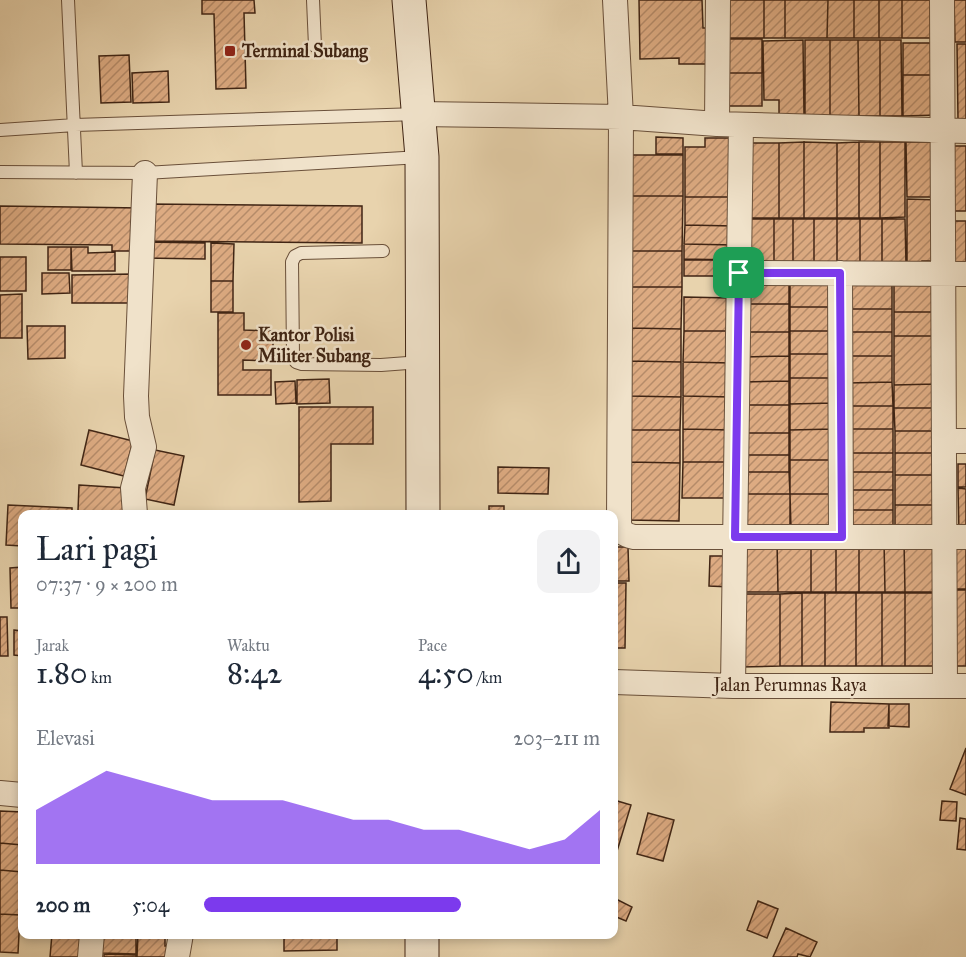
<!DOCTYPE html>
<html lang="id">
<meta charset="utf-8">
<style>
body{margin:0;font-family:"IM FELL Great Primer",serif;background:#f2f2f3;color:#1f2937;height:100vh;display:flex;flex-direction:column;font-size:22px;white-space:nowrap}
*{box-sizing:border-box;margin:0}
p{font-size:20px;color:#747a83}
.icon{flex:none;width:33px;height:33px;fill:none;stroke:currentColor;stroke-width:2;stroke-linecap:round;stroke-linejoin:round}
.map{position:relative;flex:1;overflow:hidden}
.side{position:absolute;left:18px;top:510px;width:600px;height:429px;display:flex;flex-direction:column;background:#fff;border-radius:12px;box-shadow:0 3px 9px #0003}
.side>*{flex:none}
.pin{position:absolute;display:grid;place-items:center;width:51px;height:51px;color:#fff;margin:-26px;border-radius:12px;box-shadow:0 3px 9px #0006}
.round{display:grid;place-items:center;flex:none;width:63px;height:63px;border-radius:12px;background:#f2f2f3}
.head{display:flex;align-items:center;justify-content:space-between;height:102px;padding:0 18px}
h1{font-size:33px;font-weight:600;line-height:45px}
.stats{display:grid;grid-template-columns:repeat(3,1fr);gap:9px;height:102px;padding:6px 18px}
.stats div{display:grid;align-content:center}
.stats b{font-size:30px;font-weight:600}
.stats small{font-size:16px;font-weight:400}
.stats p{font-size:16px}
.chart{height:168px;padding:12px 18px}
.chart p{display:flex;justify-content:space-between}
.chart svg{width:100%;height:108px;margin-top:6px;fill:#7c3aed;opacity:.7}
ul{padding:0 18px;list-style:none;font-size:20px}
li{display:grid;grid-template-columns:96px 72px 1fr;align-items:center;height:45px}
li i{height:15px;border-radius:8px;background:#7c3aed}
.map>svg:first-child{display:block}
.building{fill:url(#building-hatch);stroke:#402514;stroke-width:1.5}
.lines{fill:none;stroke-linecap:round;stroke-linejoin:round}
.lane-casing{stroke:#6a503a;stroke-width:14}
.street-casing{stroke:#6a503a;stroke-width:26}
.secondary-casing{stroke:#402514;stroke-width:35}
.lane{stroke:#f0e2ca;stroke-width:12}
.street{stroke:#f0e2ca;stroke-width:24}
.secondary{stroke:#f0e2ca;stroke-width:33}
.route-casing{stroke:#fff;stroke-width:12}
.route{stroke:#7c3aed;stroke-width:8}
.poi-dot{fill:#8f2418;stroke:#f0e2ca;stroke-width:2}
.labels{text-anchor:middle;stroke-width:5;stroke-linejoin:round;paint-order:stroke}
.poi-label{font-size:18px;font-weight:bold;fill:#402514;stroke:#f0e2ca;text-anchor:start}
.street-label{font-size:18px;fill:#402514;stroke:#f0e2ca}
</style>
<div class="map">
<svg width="966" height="957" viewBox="0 0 966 957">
<defs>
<pattern id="building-hatch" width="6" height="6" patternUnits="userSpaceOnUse" patternTransform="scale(1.5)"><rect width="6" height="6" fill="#ddab82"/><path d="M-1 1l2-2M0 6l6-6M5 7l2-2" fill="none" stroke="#b58b69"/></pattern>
</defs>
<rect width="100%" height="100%" fill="#e8d3ad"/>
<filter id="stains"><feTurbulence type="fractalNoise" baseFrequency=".00333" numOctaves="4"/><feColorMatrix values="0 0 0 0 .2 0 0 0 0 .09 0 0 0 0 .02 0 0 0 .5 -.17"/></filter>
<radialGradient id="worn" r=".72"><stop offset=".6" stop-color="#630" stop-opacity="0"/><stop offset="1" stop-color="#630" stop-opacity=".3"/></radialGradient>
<!-- building -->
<path class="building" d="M202 0H254L255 13H244L246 88 216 89 214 14H202Z
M639 0H702L703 28H712V64H679V58L640 59Z
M729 0H764V38H729Z
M764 0H785V38H764Z
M785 0H828L827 38H785Z
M828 0H854V38H827Z
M854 0H879V38H854Z
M879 0H902V38H879Z
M902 0H936V38H902Z
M954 0H966V42H955Z
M729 39H762V73H729Z
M803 40 804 116H779V100H764L763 41Z
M805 40H830V116H805Z
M830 40H858L859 116H830Z
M858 40H880V116H859Z
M880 40H901L902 116H880Z
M903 43H938V75H903Z
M957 44H966V120H958Z
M129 55 131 102 101 103 99 56Z
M168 71 169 102 133 103 132 73Z
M729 73H762V106H729Z
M903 75H938L939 115 903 116Z
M656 137 683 138V154H656Z
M705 138H735L734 197H685V147H705Z
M804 142V218H779V143Z
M804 142 837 143V218H804Z
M859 142V218H837V143Z
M859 142H880V218H859Z
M880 142H905V217L880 218Z
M906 142H940V197H907Z
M746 143H779V218H747Z
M951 146H966V211H951Z
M632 155H683V196H631Z
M631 196H683L682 251H631Z
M685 197H734V226L685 225Z
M907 199 940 200V261H922V266L907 267Z
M148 204 362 206V243L148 241Z
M0 206 141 208 140 251H112V245L0 244Z
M745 219H774V265H745Z
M774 219H793V265H774Z
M793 219H814V265H793Z
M814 219H837V265H814Z
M837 219H860V265H837Z
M860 219H882V265H860Z
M882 219H905L906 265H882Z
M953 221H966V267H953Z
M685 225 734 226V245L684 244Z
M144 242 205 243V259L144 258Z
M211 243 234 244 233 281H211Z
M684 244 734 245V260L684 259Z
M48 247H71V270H48Z
M71 247H88V253L115 252V271H72Z
M631 251H682V287H630Z
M0 257H26V291H0Z
M684 260H721V276H684Z
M42 273H69L70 293 42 294Z
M132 274V303H72V275Z
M833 277V307H790V278Z
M744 278H789V304H744Z
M892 279V309H848V280Z
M935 279 936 312H894V280Z
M211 281H233V312H211Z
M630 287H682L681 329 630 328Z
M22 294V338H0V295Z
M684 297 732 298V331H684Z
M744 304H789V332H744Z
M790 307H833V331H790Z
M848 309H892V332H848Z
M894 312H936V336H894Z
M218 313H244V330L273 331V361L243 360V370H271V395H218Z
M27 326H65V358L28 359Z
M630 328 681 329V362L630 361Z
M684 331H732L731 363 683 362Z
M790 331H833L834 354H790Z
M744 332H789V356L744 357Z
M848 332H892V356H848Z
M894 336H936V384L894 385Z
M790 354H834V378H790Z
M789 356V381L744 382V357Z
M848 356H892V382L848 383Z
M630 361 681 362V397L629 396Z
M683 362 731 363V397L683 396Z
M790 378H834V403L790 404Z
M329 379 330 403 297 404V380Z
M295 381 296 403 276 404 275 382Z
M789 381V405H744V382Z
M892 382 893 406H848V383Z
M936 384V408H894V385Z
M629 396 681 397 680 430H629Z
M683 396 731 397V430L683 429Z
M834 403V429L790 430V404Z
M744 405H789V433H744Z
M848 406H893V429H848Z
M299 407H373V444H331V501L299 502Z
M894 408H936V431H895Z
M683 429 731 430V462H683Z
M834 429V460H790V430Z
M848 429H893V453H848Z
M89 430 133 441 124 476 81 465Z
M629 430H680V463L629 462Z
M895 431H936V453H895Z
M744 433H789V455H744Z
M155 450 184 456 174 505 145 499Z
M848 453H893V472H849Z
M895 453H936V475H895Z
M744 455H789V472H744Z
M790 460H834V494H790Z
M629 462 680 463 679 521 628 520Z
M683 462H731V498H682Z
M958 464H966V487H958Z
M498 467 549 468 548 494 498 493Z
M744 472H789L790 494H745Z
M849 472H893V490H848Z
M895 475H936V505H895Z
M79 485 126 488 124 514 78 511Z
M958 488 966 489V532H959Z
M848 490H893V510H848Z
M745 494H790V530H745Z
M790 494H834V529H791Z
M8 505 72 508V514H22V546L6 545Z
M895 505H936V531H895Z
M489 506H504V514H489Z
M848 510H893V531H849Z
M777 541H811V592H778Z
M777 541 778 592H740V542Z
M811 541H836V592H811Z
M836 541H859V592H836Z
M859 541H884L885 592H859Z
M884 541H904L905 592H885Z
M904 541H937V592H905Z
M951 543H966V589H951Z
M614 547H628L629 581H614Z
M710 556H731L730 587 709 586Z
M22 567V608H11L10 568Z
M614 583H626L625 648H614Z
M951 590H966V666H950Z
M802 593V666H780V594Z
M802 593H825V666H802Z
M825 593H856V666H825Z
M856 593H882V666H856Z
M882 593H905V666H882Z
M905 593H936L937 666H905Z
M741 594H780V666L741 667Z
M0 617H7L8 656H0Z
M14 630 22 631V656L14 655Z
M831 702 889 704V728H864V732H830Z
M889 704H909V727L888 726Z
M966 748V795L950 789Z
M614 800 631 805 614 861Z
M942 801 957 802 956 821 940 820Z
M0 811 22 812V845L0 843Z
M648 813 674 820 663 861 637 854Z
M960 818 966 819V850L957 849Z
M0 843 22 845V872L0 870Z
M0 870 22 872 20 915 0 914Z
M614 898 632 907 626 921 614 916Z
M758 901 778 909 767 938 747 930Z
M0 914 20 915 18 953 0 952Z
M786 928 817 942 810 957 798 954 797 957H773Z
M52 934 81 936 79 957H50Z
M102 934H136V954L101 953Z
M138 934 165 937V946H169V957H137Z
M284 934H337V950L284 951Z
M104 954 136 955V957H104Z"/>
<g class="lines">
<!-- lane casing -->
<g class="lane-casing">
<path id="lane" d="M68 0 76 173
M313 0 315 46
M0 130 75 125 418 114
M0 172 145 173 421 157
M383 251 301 253 295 256 292 262 293 356 296 362 302 364 381 365 421 362"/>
</g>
<!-- street casing -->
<g class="street-casing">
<path id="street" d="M615 0 621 117 619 523C621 533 625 535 634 537H966
M942 0 945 686
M418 114 621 117 717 124 966 131
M717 124 718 0
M739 273 966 274
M840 273 841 537
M944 441H966
M135 514 133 488 144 447 137 417 136 396 145 173
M614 682 733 686H966
M733 686 741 125
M0 793 22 795
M90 957 92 934
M177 957 181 934"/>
</g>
<!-- secondary casing -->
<g class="secondary-casing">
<path id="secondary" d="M409 0 422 157 423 514
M422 957V934"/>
</g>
<!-- lane -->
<use href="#lane" class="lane"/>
<!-- street -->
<use href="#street" class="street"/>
<!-- secondary -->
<use href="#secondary" class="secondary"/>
</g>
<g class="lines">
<!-- route casing -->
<g class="route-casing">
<path id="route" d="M739 273H840L842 537H735Z"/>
</g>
<!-- route -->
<use href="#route" class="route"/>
</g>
<!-- markers -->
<g class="poi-dot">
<rect x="224" y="45" width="12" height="12" rx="3"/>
<circle cx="246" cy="345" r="6"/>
</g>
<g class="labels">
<!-- poi labels -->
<g class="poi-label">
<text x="242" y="57">Terminal Subang</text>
<text x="258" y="341">Kantor Polisi<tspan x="258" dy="21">Militer Subang</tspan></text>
</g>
<!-- street labels -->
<g class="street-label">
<text x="790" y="691">Jalan Perumnas Raya</text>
</g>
</g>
<rect width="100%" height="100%" filter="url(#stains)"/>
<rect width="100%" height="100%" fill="url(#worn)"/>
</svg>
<div class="pin" style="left:739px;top:273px;background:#1e9e55"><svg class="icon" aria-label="arrive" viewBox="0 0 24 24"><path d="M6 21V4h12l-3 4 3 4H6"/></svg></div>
<section class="side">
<div class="head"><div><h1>Lari pagi</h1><p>07:37 · 9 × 200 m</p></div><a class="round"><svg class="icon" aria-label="share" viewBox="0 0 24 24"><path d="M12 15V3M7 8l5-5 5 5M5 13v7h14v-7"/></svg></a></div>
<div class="stats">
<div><p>Jarak</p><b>1.80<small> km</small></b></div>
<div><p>Waktu</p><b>8:42</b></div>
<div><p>Pace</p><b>4:50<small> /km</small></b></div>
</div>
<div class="chart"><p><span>Elevasi</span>203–211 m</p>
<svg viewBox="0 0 160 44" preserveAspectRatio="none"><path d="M0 44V22L10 14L20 6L30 10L40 14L50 18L60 18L70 18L80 22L90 26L100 26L110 30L120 30L130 34L140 38L150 34L160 22V44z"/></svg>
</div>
<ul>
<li><b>200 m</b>5:04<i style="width:65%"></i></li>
</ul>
</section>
</div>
